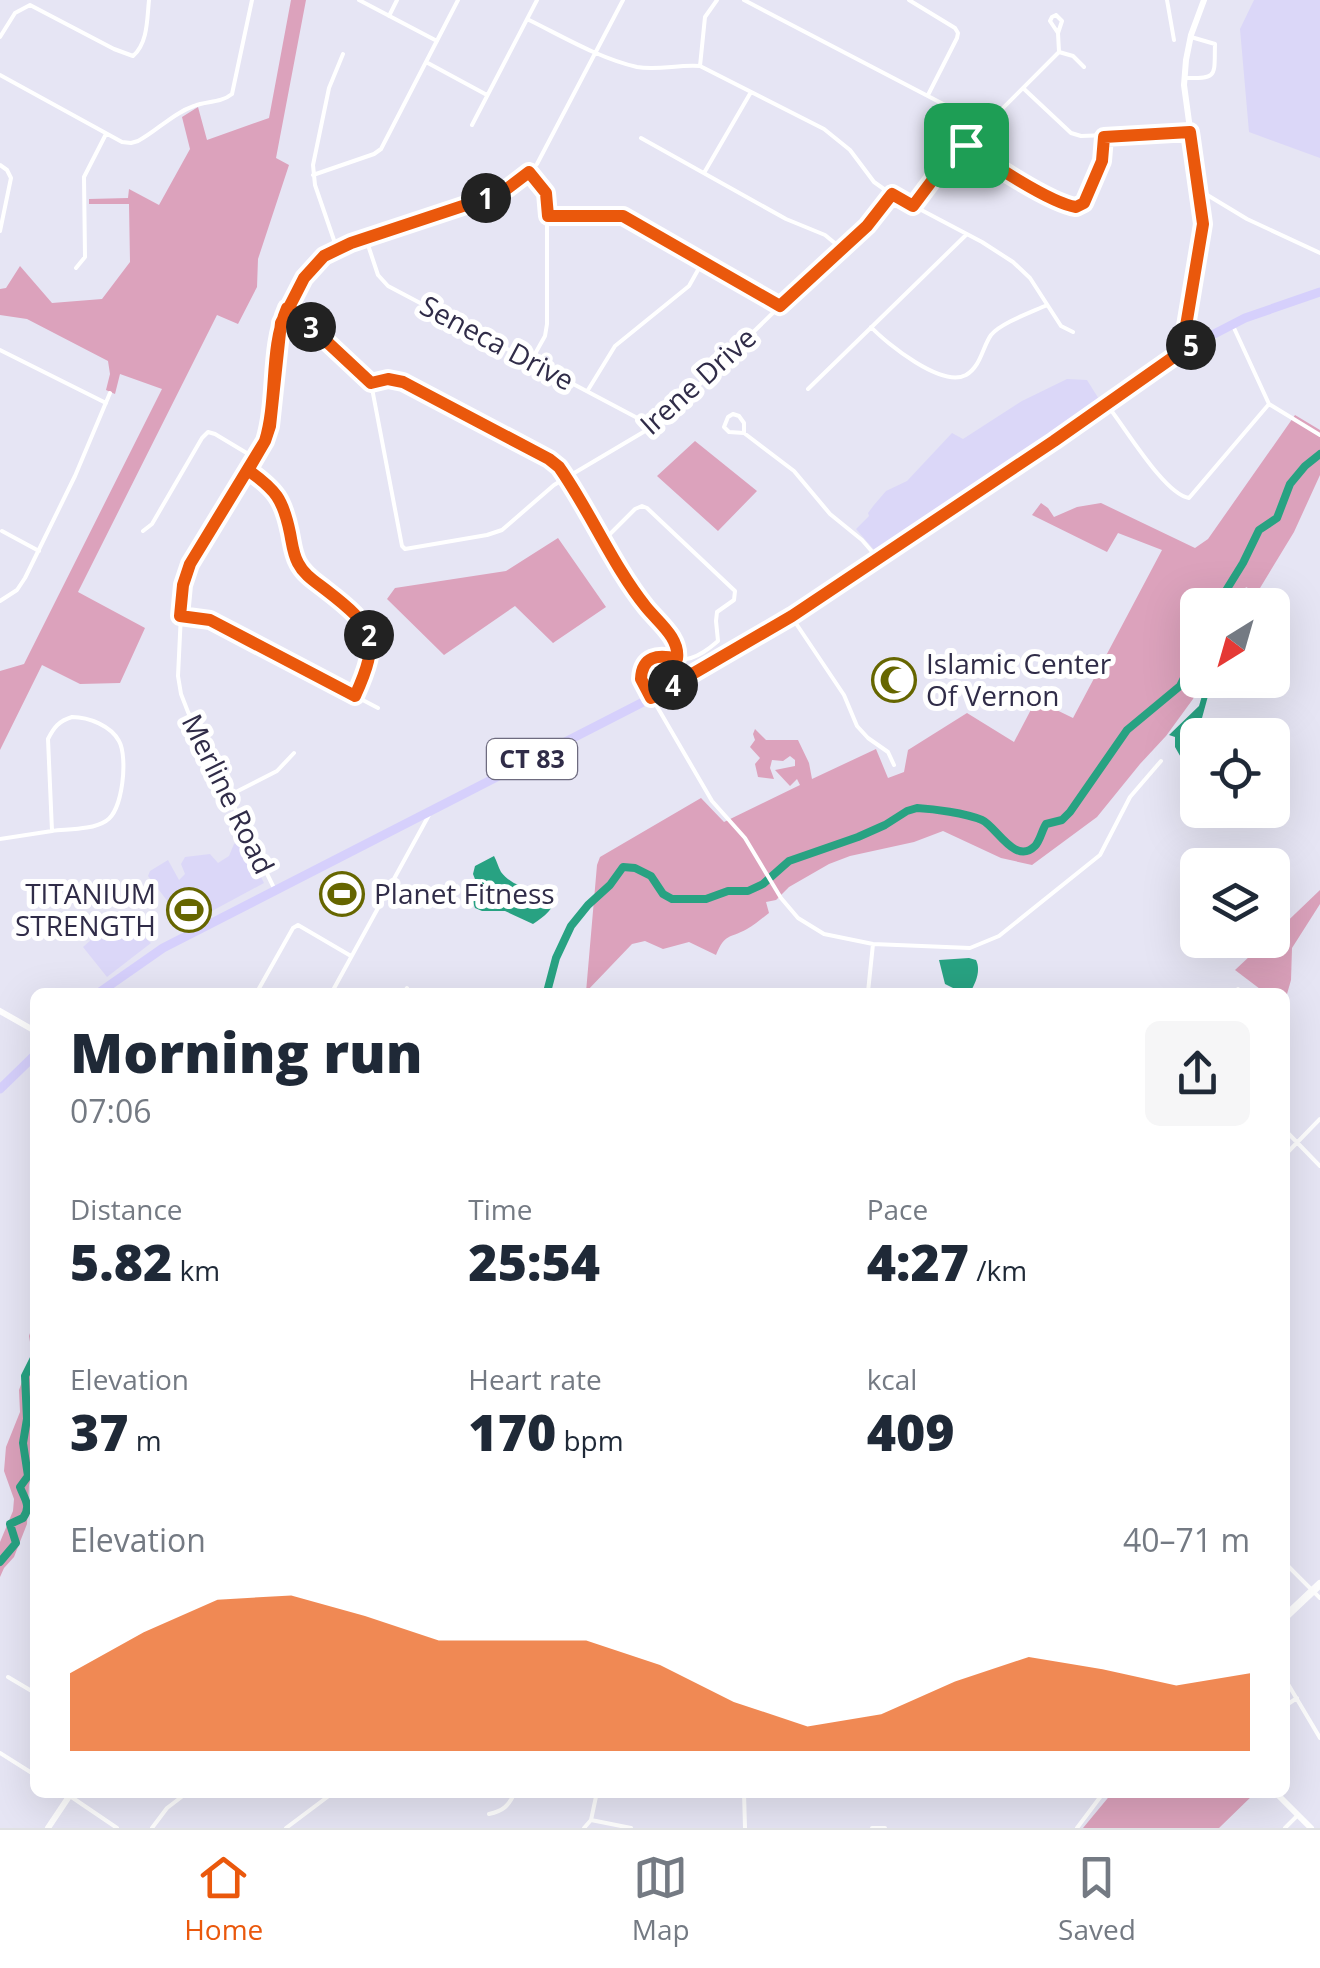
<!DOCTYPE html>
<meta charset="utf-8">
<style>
body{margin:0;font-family:"Open Sans",sans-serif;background:#f6f6f7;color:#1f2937;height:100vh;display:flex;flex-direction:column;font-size:38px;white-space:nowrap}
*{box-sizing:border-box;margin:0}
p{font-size:32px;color:#747a83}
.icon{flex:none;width:55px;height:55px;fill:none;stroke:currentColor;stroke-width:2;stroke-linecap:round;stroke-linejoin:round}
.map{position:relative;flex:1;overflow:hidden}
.details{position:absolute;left:30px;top:988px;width:1260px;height:810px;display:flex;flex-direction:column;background:#fff;border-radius:15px;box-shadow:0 10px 40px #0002}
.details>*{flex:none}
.needle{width:65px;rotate:217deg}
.controls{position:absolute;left:1180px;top:588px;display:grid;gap:20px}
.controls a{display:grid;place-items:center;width:110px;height:110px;border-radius:15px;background:#fff;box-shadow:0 10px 40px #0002;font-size:50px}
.pin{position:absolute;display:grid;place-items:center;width:85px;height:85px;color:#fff;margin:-42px;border-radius:20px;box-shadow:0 5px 15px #0006}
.km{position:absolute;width:50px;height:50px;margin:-25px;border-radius:50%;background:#222;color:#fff;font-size:28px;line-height:50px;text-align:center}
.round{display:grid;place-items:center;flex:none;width:105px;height:105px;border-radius:15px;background:#f6f6f7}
.overview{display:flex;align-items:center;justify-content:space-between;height:170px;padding:0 40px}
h1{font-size:55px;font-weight:800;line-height:75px}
.stats{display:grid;grid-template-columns:repeat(3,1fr);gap:15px;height:170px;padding:10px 40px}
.stats div{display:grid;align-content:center}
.stats b{font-size:50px;font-weight:800}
.stats small{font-size:28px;font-weight:400}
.stats p{font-size:28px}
.chart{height:280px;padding:20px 40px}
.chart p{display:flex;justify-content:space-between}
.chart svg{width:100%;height:180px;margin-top:10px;fill:#ea580c;opacity:.7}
.menu{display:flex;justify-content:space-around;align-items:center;height:140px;border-top:2px solid #e0e1e3;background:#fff;font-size:28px;color:#747a83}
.menu a{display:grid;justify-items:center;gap:5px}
.menu .selected{color:#ea580c}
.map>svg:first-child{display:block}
.built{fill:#dbd7f8}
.green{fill:#dca2bc}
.water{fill:#28a282}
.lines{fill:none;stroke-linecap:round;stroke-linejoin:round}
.river{stroke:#28a282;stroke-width:8}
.minor{stroke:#fff;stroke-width:4}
.tertiary{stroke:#fff;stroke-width:6}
.secondary{stroke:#fff;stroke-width:8}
.primary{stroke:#d6d0fc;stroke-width:9}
.route-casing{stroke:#fff;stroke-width:20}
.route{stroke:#ea580c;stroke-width:12}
.labels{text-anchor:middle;stroke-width:10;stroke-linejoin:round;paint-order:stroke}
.shield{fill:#fff;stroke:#6e6b7f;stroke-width:2.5}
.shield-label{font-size:25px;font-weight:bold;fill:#302c48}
.street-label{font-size:28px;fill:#302c48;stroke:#fff}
.poi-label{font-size:28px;fill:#302c48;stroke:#fff;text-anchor:start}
</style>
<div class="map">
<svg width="1320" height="1828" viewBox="0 0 1320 1828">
<rect width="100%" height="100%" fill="#e6e5f4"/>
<!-- built -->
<path class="built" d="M1254 0H1320V158L1249 132 1240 29Z
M1067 379 1087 380 1102 404 876 552 856 529 869 516 868 513 874 505 886 491 907 481 952 433 963 439 1022 401Z
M242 839 264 883 186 925 148 876 150 871 168 860 179 880 185 874 181 864 185 857 210 854 218 863 229 856 234 844Z
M119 915 151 943 107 977 83 947Z"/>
<!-- green -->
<path class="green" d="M291 0H306L276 158 289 165 258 259 257 287 238 324 217 315 78 592 145 628 120 683 80 684 42 665 0 750V671L24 664 162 389 120 374 115 394 106 390 110 374 108 361 27 319 0 315V289L6 288 20 266 52 303 102 299 130 262 129 204H89V199L128 198 129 189 159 205 190 149 182 117 198 107 207 140 269 118Z
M1295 415 1320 430V475L1294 532 1257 593 1246 587 1237 605H1198V680H1202L1193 699 1166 736 1140 764 1097 817 1032 865 1001 858 943 831 914 842 850 856 829 864 789 887 776 900 766 902 769 913C762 918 755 925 747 929 729 939 725 933 716 955L689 942 663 949 645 941 632 944 586 992 597 865 600 857 701 798 724 822 800 785 797 779 790 786 775 770 795 766V760L790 756 783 761 772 760 770 768 774 779 758 777 755 764 760 758 750 747 755 740 753 734 755 729 766 740H798L809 763 812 779 876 749 888 778 904 772 908 750 967 713 1014 742 1036 700 1073 718 1162 550 1118 533 1107 552 1032 515 1041 503 1048 508 1054 517 1077 507 1101 503 1195 548 1208 539Z
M695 441 757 491 718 531 657 476Z
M558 538 606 607 553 643 515 606 444 655 387 599 395 588 506 571Z
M1320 890V904L1292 948 1291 980 1285 1001V992H1264L1235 970 1267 940H1272L1273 935Z
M35 1318V1461L29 1485 27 1524 14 1557 4 1568 0 1577V1542L13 1511 14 1499 4 1471 6 1447 20 1412 19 1390 32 1354 29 1336Z
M1112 1793V1792L1255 1793 1219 1828H1083Z"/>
<!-- water -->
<path class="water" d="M1206 682 1211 685 1199 729 1186 758 1183 761 1175 747V737L1169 735 1199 706Z
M494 856C497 861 498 867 501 872 515 890 538 890 557 895 555 908 544 917 533 924L505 911H482L475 908 472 900 480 892 473 874 475 866Z
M969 958 976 960C981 970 976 983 970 992H961L945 984 939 960Z"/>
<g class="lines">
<!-- river -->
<path class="river" d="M1217 605 1243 563 1259 530 1277 518 1290 484 1305 466 1320 454
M547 992 556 958 571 926 588 905 610 885 623 867 635 868 651 876 663 894 672 899H706L728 891H748L763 884 789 861 858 837 885 825 907 811 917 808C934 809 965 813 982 820 996 826 1015 866 1035 846 1040 841 1042 830 1046 824L1062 820 1070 812 1127 730 1180 686 1198 650
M0 1562 16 1543 10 1524 23 1518C32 1506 24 1498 20 1487L28 1476 23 1443 27 1419 25 1376 35 1356"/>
<!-- minor -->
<path class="minor" d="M359 0 437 41
M744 0 947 106 976 135
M909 0 955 28 958 33 957 38 928 95
M1167 0 1174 40
M1056 15 1052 17 1050 21 1058 33
M389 16 397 0
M527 19C562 36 598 58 637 67 658 71 679 64 700 66L824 129 850 150 874 182 891 194 982 242 1013 262 1030 278 1061 326 1073 332
M0 37 15 13 30 5 114 49 133 56C148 43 147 19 149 0
M1059 52 1073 56 1084 67
M426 62 487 95
M700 66 705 17 717 0
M0 75 122 142 131 143 138 141C157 131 173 113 194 106 207 101 221 103 232 94L252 0
M1185 78C1219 79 1214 75 1215 44L1191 37
M1023 88 1071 133 1081 136 1189 132
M472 125 537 0
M641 138 786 219 825 235 842 249
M967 145C989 163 1049 202 1076 207L1084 203 1102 161 1104 137
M0 165 7 170 11 178 0 231
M529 173 543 187 547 197V324L545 336 531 361
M704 173 751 92
M313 175 374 154 381 149 458 0
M1199 190 1247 219 1320 253
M913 206 937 174 1059 52 1058 33 1062 21 1056 15
M548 216H623L780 306
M366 239 378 275 388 286 645 422 648 429
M337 249 315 185 313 165 329 88 343 54
M76 268 85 257 84 177 106 134
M287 308 295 313 371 383 402 546 405 549 487 535 502 530 554 485 662 421 780 306 867 226 891 194
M871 327C887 344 942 388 966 375 981 366 982 348 991 335 1001 323 1032 312 1047 305
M1234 328 1269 404 1320 435
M0 350 106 403
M371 383 387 379 403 382 549 459 559 467 644 604 674 640 678 650 677 659
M808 389 966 235
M588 390 615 346 689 286 703 261
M1107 405C1125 427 1164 494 1189 498L1269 404
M744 433V423L739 416 733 414 728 417 724 427 729 432 744 433 794 471 830 514 862 540 875 555
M249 471C277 491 283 500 290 534 292 544 293 555 298 564 305 575 317 583 327 591 374 627 381 639 355 695
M2 531 39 551
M143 531 152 524 202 438 208 432 215 434 255 458
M604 540 635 509 642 506 647 508 735 591 734 600 717 612 716 621 718 641C710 648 701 655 691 658 671 664 642 642 641 679L712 801 745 838 781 898 798 918 824 934 873 944 970 948 999 936 1100 855 1130 797 1161 761
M0 601 17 590 25 578 75 476 110 393
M181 616 210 620 378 708
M791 616 844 695 857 726 868 738 888 752 894 765
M72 717C89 717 111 726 119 741 128 757 123 811 106 821 92 830 68 829 52 831L48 739C54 727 59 721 72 717Z
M230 795 277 771 294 753
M0 839 52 831
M274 888 188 712 181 694 178 676 181 614 186 574 265 441 270 425 281 323 296 292 312 267 337 249 493 196C510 187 524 178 537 164L623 0
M1238 989V992
M257 992 293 928 298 925 351 956
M332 992 429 815
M404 992 407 988
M868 992 873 944
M1285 1130 1320 1166
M1285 1155 1320 1119
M1285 1563 1320 1598
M8 1677 35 1693
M1285 1679 1320 1738
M1285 1706 1297 1698
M0 1753 35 1775
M64 1792 117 1828
M744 1792 745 1828
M489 1814C503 1811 509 1806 515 1792
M591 1820 631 1828
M152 1828 167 1808 188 1792
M286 1828 334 1792
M584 1828 591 1820 597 1792
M872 1828H885
M1077 1828 1104 1792
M1285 1828 1298 1815"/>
<!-- tertiary -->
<path class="tertiary" d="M1192 345 1188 337 1187 326 1203 224 1184 85 1186 60 1191 35 1204 0
M0 1011 35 1031
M1275 1792 1311 1828
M48 1828 72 1792"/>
<!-- secondary -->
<path class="secondary" d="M1285 1617 1320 1584"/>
<!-- primary -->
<path class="primary" d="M100 992 163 948 651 698 791 616 1069 431 1189 347 1245 318 1320 292
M0 1089 35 1055"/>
</g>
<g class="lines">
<!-- route casing -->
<g class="route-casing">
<path id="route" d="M966 145 937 174 913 206 892 194 867 226 780 306 623 216H548L546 193 529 172 508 188 493 196 351 243 324 256 304 278 281 323 270 426 265 441 248 470C276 490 283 499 290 533 292 543 293 554 298 563 304 575 316 582 326 590 374 627 381 639 355 696L210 620 180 616 183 585 190 564 265 441C278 398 269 350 287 308L295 312 371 383 388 379 403 382 549 459 559 467C590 511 613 566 646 607 659 623 680 638 677 659 658 654 642 656 641 679L651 698 792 616 1054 441 1192 344 1188 337 1186 326 1203 224 1190 132 1104 137 1102 161 1084 203 1076 207C1050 203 988 162 966 145"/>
</g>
<!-- route -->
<use href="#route" class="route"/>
</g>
<!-- icons -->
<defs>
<g id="mosque-ring" transform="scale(2.25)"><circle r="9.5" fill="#fff" stroke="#660" stroke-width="1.5"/><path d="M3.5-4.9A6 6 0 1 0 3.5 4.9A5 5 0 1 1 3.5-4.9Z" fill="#660"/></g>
<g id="stadium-ring" transform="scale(2.25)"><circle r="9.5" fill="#fff" stroke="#660" stroke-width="1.5"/><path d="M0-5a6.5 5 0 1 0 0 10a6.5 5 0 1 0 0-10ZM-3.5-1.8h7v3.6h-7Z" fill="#660"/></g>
</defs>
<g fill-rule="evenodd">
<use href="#mosque-ring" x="894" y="680"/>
<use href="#stadium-ring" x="342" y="894"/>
<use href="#stadium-ring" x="189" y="910"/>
</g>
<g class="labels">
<!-- shield labels -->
<rect class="shield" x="487" y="739" width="90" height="40" rx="8"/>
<g class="shield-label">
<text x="532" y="768">CT 83</text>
</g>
<!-- street labels -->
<g class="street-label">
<text transform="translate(497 343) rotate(28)" y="10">Seneca Drive</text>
<text transform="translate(698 381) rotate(-42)" y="10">Irene Drive</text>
<text transform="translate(228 794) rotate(64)" y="10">Merline Road</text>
</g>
<!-- poi labels -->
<g class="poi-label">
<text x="926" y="674">Islamic Center<tspan x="926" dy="32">Of Vernon</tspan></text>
<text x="156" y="904" text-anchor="end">TITANIUM<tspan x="156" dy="32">STRENGTH</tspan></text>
<text x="374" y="904">Planet Fitness</text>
</g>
</g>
</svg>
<div class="controls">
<a><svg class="needle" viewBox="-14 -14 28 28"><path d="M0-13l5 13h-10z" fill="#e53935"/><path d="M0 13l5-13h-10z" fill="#747a83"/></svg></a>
<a><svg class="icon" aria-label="locate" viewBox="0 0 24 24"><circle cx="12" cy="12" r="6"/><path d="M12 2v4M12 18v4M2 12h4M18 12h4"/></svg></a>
<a><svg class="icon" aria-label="layers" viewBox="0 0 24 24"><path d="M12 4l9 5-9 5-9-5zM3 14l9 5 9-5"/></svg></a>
</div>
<div class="pin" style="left:966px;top:145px;background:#1e9e55"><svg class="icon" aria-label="arrive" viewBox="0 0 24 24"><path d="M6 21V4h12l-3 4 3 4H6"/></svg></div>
<b class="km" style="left:486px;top:198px">1</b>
<b class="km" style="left:369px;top:635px">2</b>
<b class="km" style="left:311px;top:327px">3</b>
<b class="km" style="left:673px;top:685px">4</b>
<b class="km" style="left:1191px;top:345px">5</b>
<section class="details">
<div class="overview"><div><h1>Morning run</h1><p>07:06</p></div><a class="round"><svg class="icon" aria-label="share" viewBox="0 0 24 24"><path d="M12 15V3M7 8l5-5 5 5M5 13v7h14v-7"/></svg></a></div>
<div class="stats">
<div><p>Distance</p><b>5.82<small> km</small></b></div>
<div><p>Time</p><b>25:54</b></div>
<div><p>Pace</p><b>4:27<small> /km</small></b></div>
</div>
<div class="stats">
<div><p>Elevation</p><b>37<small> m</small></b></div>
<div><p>Heart rate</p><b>170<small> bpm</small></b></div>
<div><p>kcal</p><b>409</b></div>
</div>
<div class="chart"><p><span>Elevation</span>40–71 m</p>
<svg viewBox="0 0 160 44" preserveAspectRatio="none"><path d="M0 44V25L10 15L20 7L30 6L40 11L50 17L60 17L70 17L80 23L90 32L100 38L110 35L120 27L130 21L140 24L150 28L160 25V44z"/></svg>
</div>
</section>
</div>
<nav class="menu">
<a class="selected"><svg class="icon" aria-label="home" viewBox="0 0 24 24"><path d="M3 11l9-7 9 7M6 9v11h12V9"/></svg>Home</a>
<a><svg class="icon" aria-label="map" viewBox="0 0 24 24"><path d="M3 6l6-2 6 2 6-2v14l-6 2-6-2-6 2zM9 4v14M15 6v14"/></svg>Map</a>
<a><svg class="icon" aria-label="saved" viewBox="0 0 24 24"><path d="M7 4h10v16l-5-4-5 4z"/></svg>Saved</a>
</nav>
